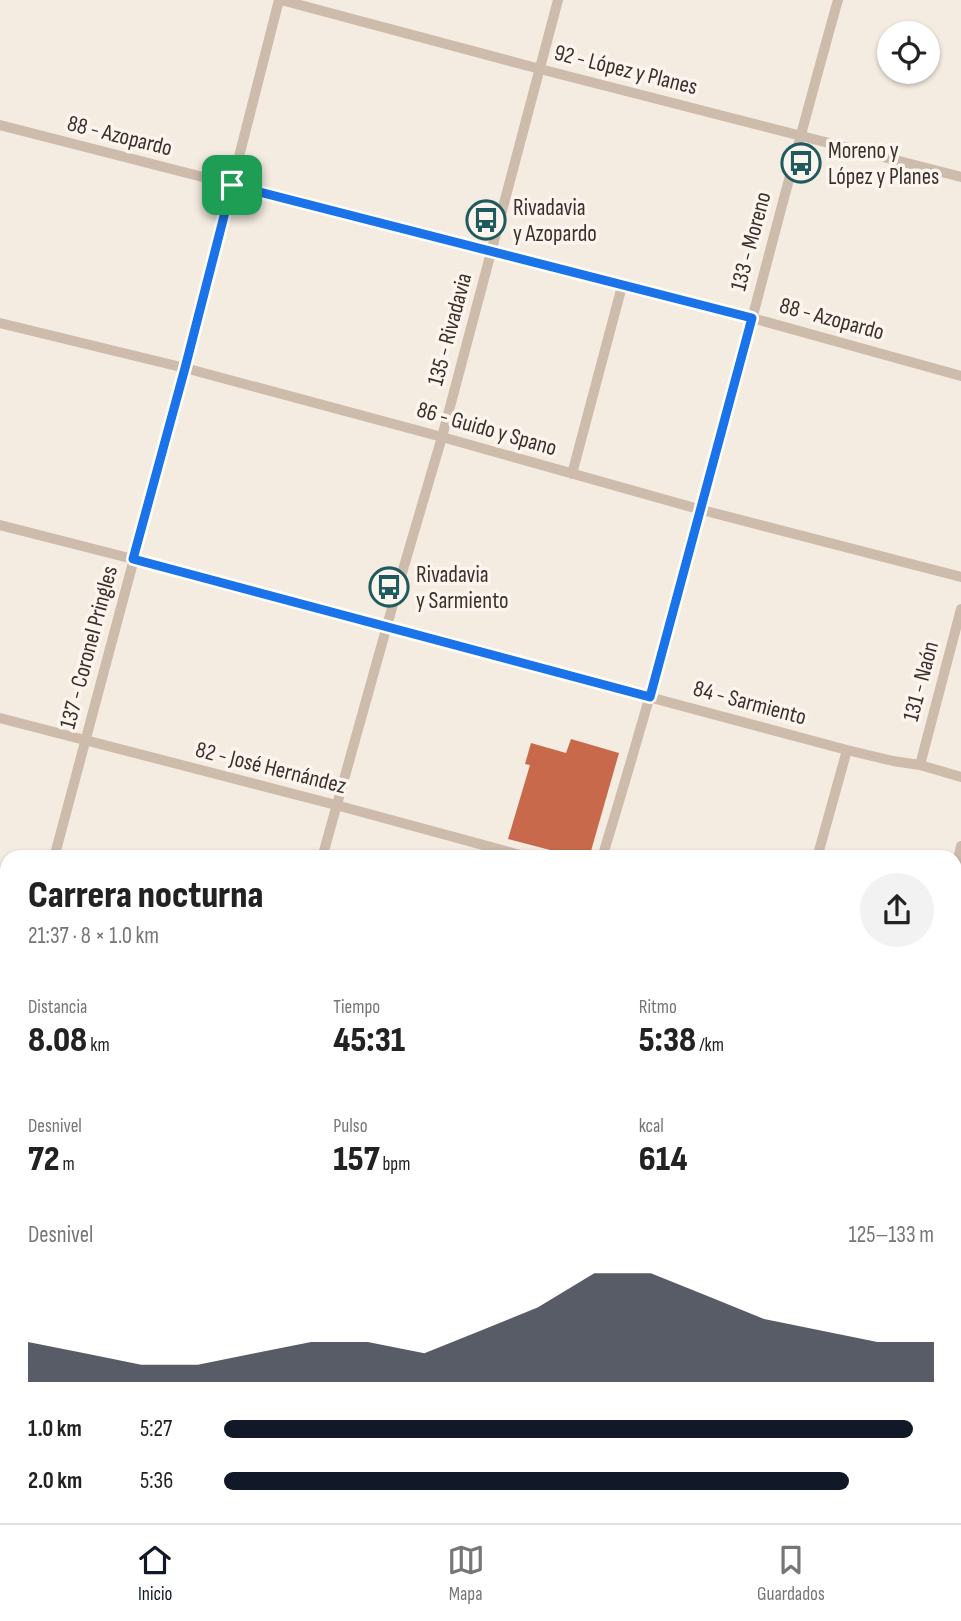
<!DOCTYPE html>
<html lang="es">
<meta charset="utf-8">
<style>
body{margin:0;font-family:"Sofia Sans Condensed",sans-serif;background:#f2f2f2;color:#222;height:100vh;display:flex;flex-direction:column;font-size:26px;white-space:nowrap}
*{box-sizing:border-box;margin:0}
p{font-size:23px;color:#767676}
.icon{flex:none;width:38px;height:38px;fill:none;stroke:currentColor;stroke-width:2;stroke-linecap:round;stroke-linejoin:round}
.map{position:relative;flex:1;overflow:hidden}
.sheet{position:absolute;left:0px;top:850px;width:962px;height:674px;display:flex;flex-direction:column;background:#fff;border-radius:21px 21px 0 0;box-shadow:0 2px 5px #0004}
.sheet>*{flex:none}
.fabs{position:absolute;left:877px;top:21px;display:grid;gap:14px}
.fabs a{display:grid;place-items:center;width:63px;height:63px;border-radius:50%;background:#fff;box-shadow:0 2px 5px #0004;font-size:35px}
.pin{position:absolute;display:grid;place-items:center;width:60px;height:60px;color:#fff;margin:-30px;border-radius:14px;box-shadow:0 4px 10px #0006}
.round{display:grid;place-items:center;flex:none;width:74px;height:74px;border-radius:37px;background:#f2f2f2}
.overview{display:flex;align-items:center;justify-content:space-between;height:119px;padding:0 28px}
h1{font-size:38px;font-weight:800;line-height:52px}
.metrics{display:grid;grid-template-columns:repeat(3,1fr);gap:10px;height:119px;padding:7px 28px}
.metrics div{display:grid;align-content:center}
.metrics b{font-size:35px;font-weight:800}
.metrics small{font-size:19px;font-weight:400}
.metrics p{font-size:19px}
.chart{height:196px;padding:14px 28px}
.chart p{display:flex;justify-content:space-between}
.chart svg{width:100%;height:126px;margin-top:7px;fill:#111827;opacity:.7}
ul{padding:0 28px;list-style:none;font-size:23px}
li{display:grid;grid-template-columns:112px 84px 1fr;align-items:center;height:52px}
li i{height:18px;border-radius:9px;background:#111827}
.menu{display:flex;justify-content:space-around;align-items:center;height:98px;border-top:2px solid #e0e0e0;background:#fff;font-size:19px;color:#767676}
.menu a{display:grid;justify-items:center;gap:4px}
.menu .current{color:#111827}
.map>svg:first-child{display:block}
.building{fill:#c8694b}
.lines{fill:none;stroke-linecap:round;stroke-linejoin:round}
.minor{stroke:#cdbbac;stroke-width:10}
.tertiary{stroke:#cdbbac;stroke-width:14}
.route-casing{stroke:#fff;stroke-width:14}
.route{stroke:#1a73e8;stroke-width:9}
.labels{text-anchor:middle;stroke-width:7;stroke-linejoin:round;paint-order:stroke}
.street-label{font-size:23px;fill:#3b302b;stroke:#fbf5ee}
.poi-label{font-size:23px;fill:#3b302b;stroke:#fbf5ee;text-anchor:start}
</style>
<div class="map">
<svg width="961" height="1523" viewBox="0 0 961 1523">
<rect width="100%" height="100%" fill="#f4ebe1"/>
<!-- building -->
<path class="building" d="M571 739 619 753 589 858H581L508 839 530 765 525 764 531 743 566 753Z"/>
<g class="lines">
<!-- minor -->
<path class="minor" d="M281 0 540 69 961 177
M0 125 752 318 961 376
M0 323 185 368 442 437 702 510 961 577
M572 474 622 286
M0 525 133 559 847 750 893 761 920 765 961 777
M0 718 336 805 531 858
M920 765 961 609
M54 858 185 368 279 0
M322 858 397 590 442 437 558 0
M602 858C637 743 670 627 701 511 747 341 790 170 838 0
M817 858 847 750
M956 869 961 846
M956 957 961 958
M0 1062 7 1036
M0 1291 7 1293
M856 1517 878 1523
M3 1523 7 1507
M135 1523 137 1517
M267 1523 269 1517
M395 1523 397 1517
M639 1523 640 1517"/>
<!-- tertiary -->
<path class="tertiary" d="M0 910 7 912
M0 1100 7 1102
M956 1163 961 1164
M956 1354 961 1355"/>
</g>
<g class="lines">
<!-- route casing -->
<g class="route-casing">
<path id="route" d="M232 185 752 318 650 697 133 559 185 368Z"/>
</g>
<!-- route -->
<use href="#route" class="route"/>
</g>
<!-- icons -->
<defs>
<g id="bus-ring" transform="scale(2.0125)"><circle r="9.5" fill="#fbf5ee" stroke="#1f5a5e" stroke-width="1.5"/><path d="M-5-6H5V4H4V6H2V4H-2V6H-4V4H-5ZM-3.5-4V0h7V-4ZM-3.5 1.2v1.5H-2V1.2ZM2 1.2v1.5H3.5V1.2Z" fill="#1f5a5e"/></g>
</defs>
<g fill-rule="evenodd">
<use href="#bus-ring" x="801" y="163"/>
<use href="#bus-ring" x="486" y="220"/>
<use href="#bus-ring" x="389" y="587"/>
</g>
<g class="labels">
<!-- street labels -->
<g class="street-label">
<text transform="translate(626 69) rotate(14)" y="8">92 - López y Planes</text>
<text transform="translate(120 135) rotate(14)" y="8">88 - Azopardo</text>
<text transform="translate(750 241) rotate(-75)" y="8">133 - Moreno</text>
<text transform="translate(832 318) rotate(15)" y="8">88 - Azopardo</text>
<text transform="translate(449 329) rotate(-75)" y="8">135 - Rivadavia</text>
<text transform="translate(487 428) rotate(16)" y="8">86 - Guido y Spano</text>
<text transform="translate(88 647) rotate(-75)" y="8">137 - Coronel Pringles</text>
<text transform="translate(920 681) rotate(-75)" y="8">131 - Naón</text>
<text transform="translate(750 702) rotate(15)" y="8">84 - Sarmiento</text>
<text transform="translate(271 767) rotate(14)" y="8">82 - José Hernández</text>
</g>
<!-- poi labels -->
<g class="poi-label">
<text x="828" y="158">Moreno y<tspan x="828" dy="26">López y Planes</tspan></text>
<text x="513" y="215">Rivadavia<tspan x="513" dy="26">y Azopardo</tspan></text>
<text x="416" y="582">Rivadavia<tspan x="416" dy="26">y Sarmiento</tspan></text>
</g>
</g>
</svg>
<div class="fabs">
<a><svg class="icon" aria-label="locate" viewBox="0 0 24 24"><circle cx="12" cy="12" r="6"/><path d="M12 2v4M12 18v4M2 12h4M18 12h4"/></svg></a>
</div>
<div class="pin" style="left:232px;top:185px;background:#1e9e55"><svg class="icon" aria-label="arrive" viewBox="0 0 24 24"><path d="M6 21V4h12l-3 4 3 4H6"/></svg></div>
<section class="sheet">
<div class="overview"><div><h1>Carrera nocturna</h1><p>21:37 · 8 × 1.0 km</p></div><a class="round"><svg class="icon" aria-label="share" viewBox="0 0 24 24"><path d="M12 15V3M7 8l5-5 5 5M5 13v7h14v-7"/></svg></a></div>
<div class="metrics">
<div><p>Distancia</p><b>8.08<small> km</small></b></div>
<div><p>Tiempo</p><b>45:31</b></div>
<div><p>Ritmo</p><b>5:38<small> /km</small></b></div>
</div>
<div class="metrics">
<div><p>Desnivel</p><b>72<small> m</small></b></div>
<div><p>Pulso</p><b>157<small> bpm</small></b></div>
<div><p>kcal</p><b>614</b></div>
</div>
<div class="chart"><p><span>Desnivel</span>125–133 m</p>
<svg viewBox="0 0 160 44" preserveAspectRatio="none"><path d="M0 44V30L10 34L20 38L30 38L40 34L50 30L60 30L70 34L80 26L90 18L100 6L110 6L120 14L130 22L140 26L150 30L160 30V44z"/></svg>
</div>
<ul>
<li><b>1.0 km</b>5:27<i style="width:97%"></i></li>
<li><b>2.0 km</b>5:36<i style="width:88%"></i></li>
</ul>
</section>
</div>
<nav class="menu">
<a class="current"><svg class="icon" aria-label="home" viewBox="0 0 24 24"><path d="M3 11l9-7 9 7M6 9v11h12V9"/></svg>Inicio</a>
<a><svg class="icon" aria-label="map" viewBox="0 0 24 24"><path d="M3 6l6-2 6 2 6-2v14l-6 2-6-2-6 2zM9 4v14M15 6v14"/></svg>Mapa</a>
<a><svg class="icon" aria-label="saved" viewBox="0 0 24 24"><path d="M7 4h10v16l-5-4-5 4z"/></svg>Guardados</a>
</nav>
